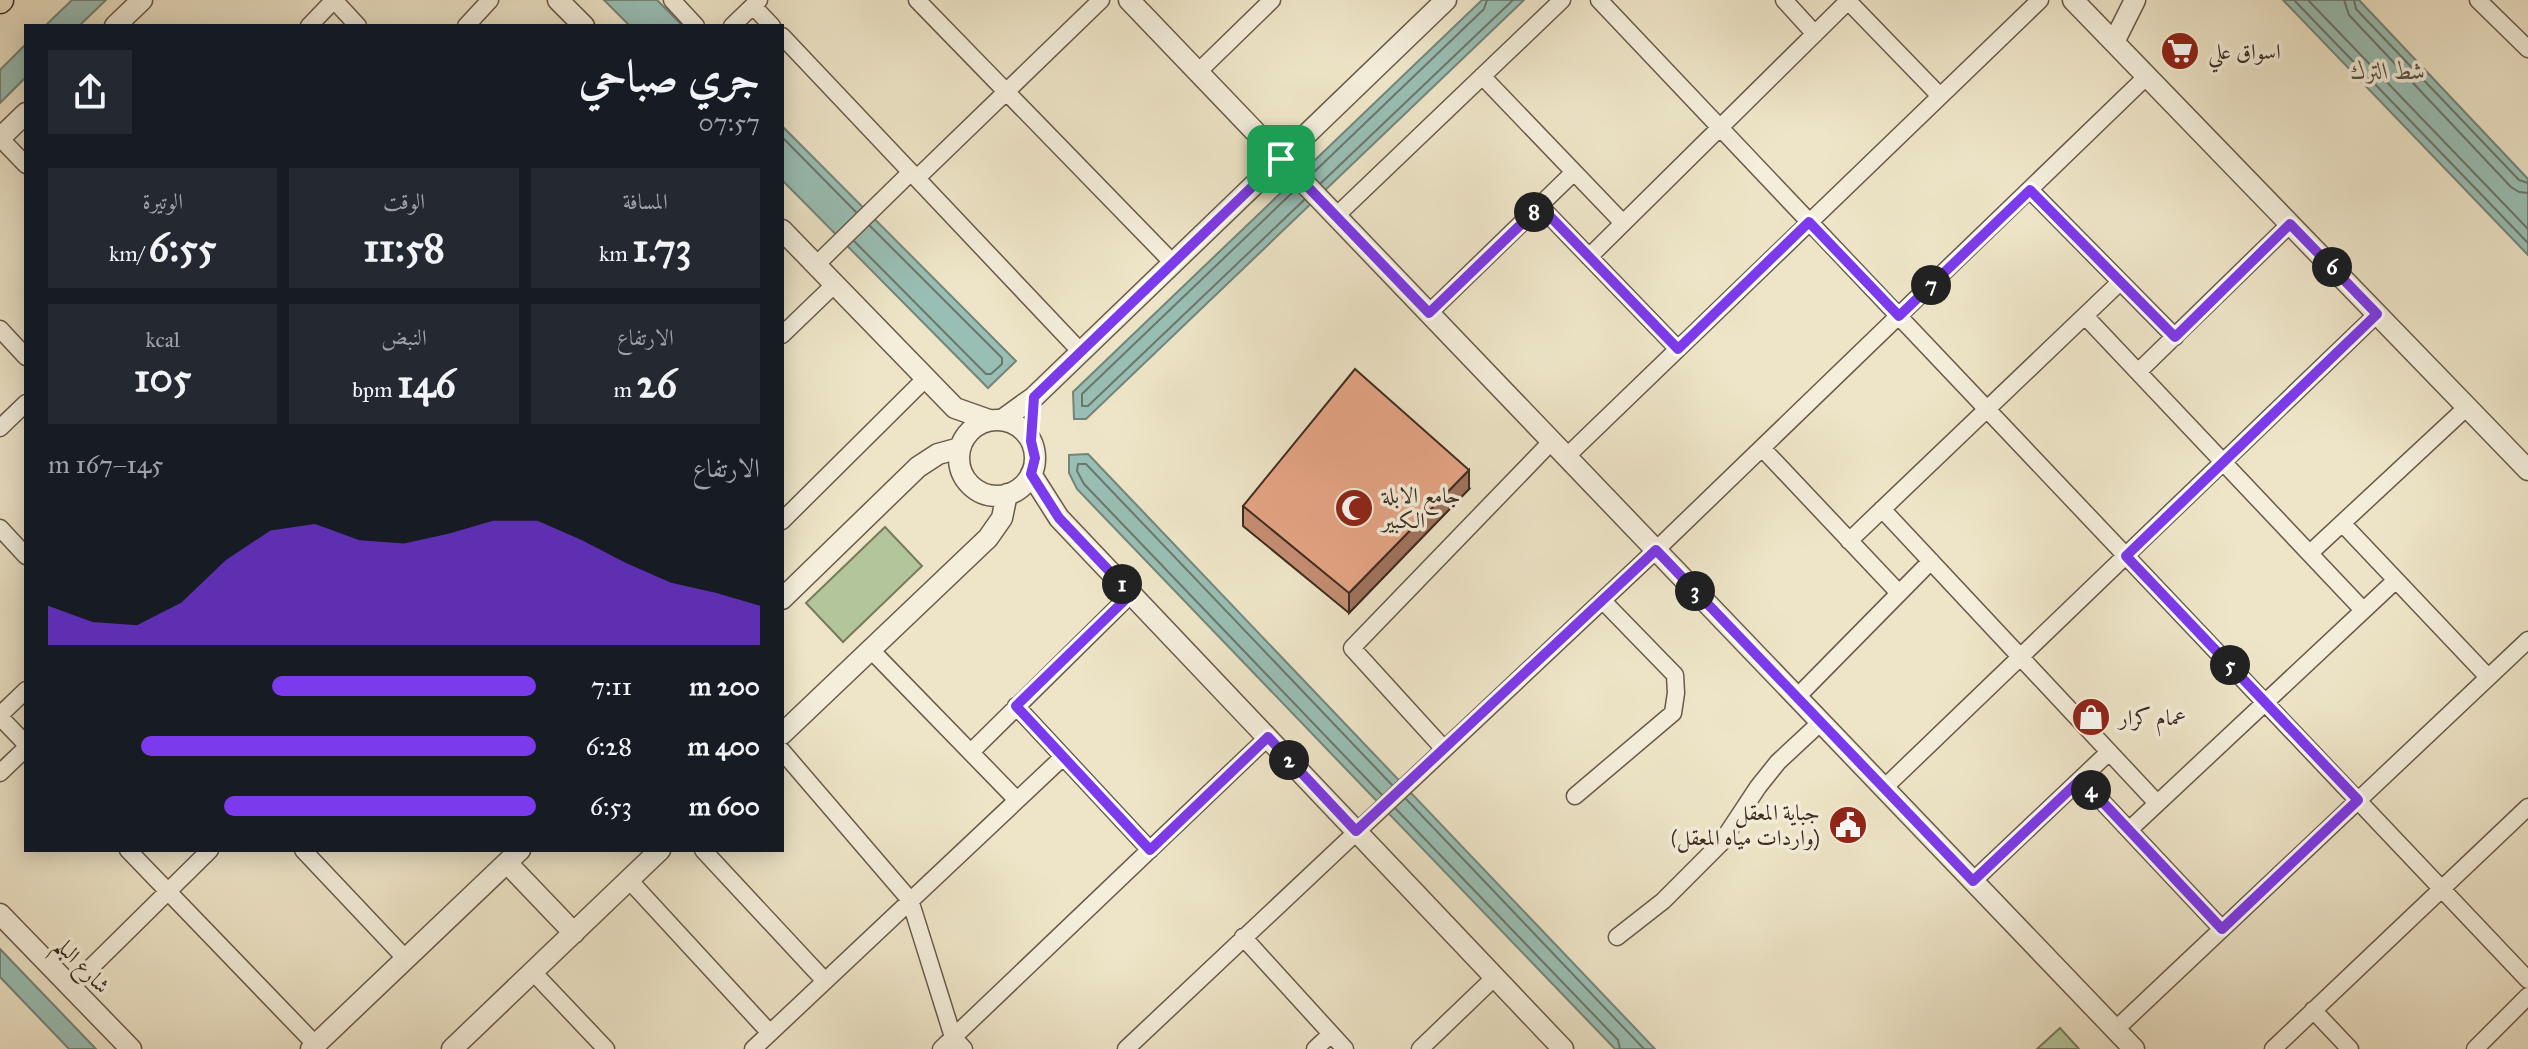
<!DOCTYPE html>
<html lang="ar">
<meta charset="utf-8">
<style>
body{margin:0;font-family:"IM FELL Great Primer",Amiri,serif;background:#242831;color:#f1f3f6;direction:rtl;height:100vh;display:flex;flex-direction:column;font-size:30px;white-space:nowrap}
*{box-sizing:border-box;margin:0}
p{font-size:26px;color:#9ea1a6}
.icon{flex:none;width:44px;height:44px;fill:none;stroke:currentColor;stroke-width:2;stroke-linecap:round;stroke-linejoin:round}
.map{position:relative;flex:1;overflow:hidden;direction:ltr}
.details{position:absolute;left:24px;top:24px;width:760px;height:828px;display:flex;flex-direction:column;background:#171b24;border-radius:0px;box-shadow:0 4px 20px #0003;direction:rtl}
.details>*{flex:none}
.pin{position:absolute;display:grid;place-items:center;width:68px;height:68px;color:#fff;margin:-34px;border-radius:16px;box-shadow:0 4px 12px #0006}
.km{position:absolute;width:40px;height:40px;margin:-20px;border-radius:50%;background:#222;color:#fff;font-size:22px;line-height:40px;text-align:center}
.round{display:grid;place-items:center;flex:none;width:84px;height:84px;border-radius:0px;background:#242831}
.summary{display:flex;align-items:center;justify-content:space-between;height:136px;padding:0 24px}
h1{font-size:44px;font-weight:700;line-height:60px}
.stats{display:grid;grid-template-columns:repeat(3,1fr);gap:12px;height:136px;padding:8px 24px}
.stats div{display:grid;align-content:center;border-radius:0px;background:#242831;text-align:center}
.stats b{font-size:40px;font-weight:700}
.stats small{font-size:22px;font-weight:400}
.stats p{font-size:22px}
.chart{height:224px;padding:16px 24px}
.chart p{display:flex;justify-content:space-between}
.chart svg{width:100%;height:144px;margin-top:8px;fill:#7c3aed;opacity:.7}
ul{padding:0 24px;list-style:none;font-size:26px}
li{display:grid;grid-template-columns:128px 96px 1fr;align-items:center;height:60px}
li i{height:20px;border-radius:10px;background:#7c3aed}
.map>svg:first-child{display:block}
.green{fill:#b3c69b;stroke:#78795e;stroke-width:2}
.water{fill:#99bfb5;stroke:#75847a;stroke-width:2}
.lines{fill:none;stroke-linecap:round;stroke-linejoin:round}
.shore{stroke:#6c766b;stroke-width:2}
.minor-casing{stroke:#6a5a4b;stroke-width:19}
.tertiary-casing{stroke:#6a5a4b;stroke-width:23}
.primary-casing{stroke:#3e2c21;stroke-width:27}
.minor{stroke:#f4eedb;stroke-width:16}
.tertiary{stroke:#f4eedb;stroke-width:20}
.primary{stroke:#eee5c8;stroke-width:24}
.wall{fill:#c68e73;stroke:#3e2c21;stroke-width:2}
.shaded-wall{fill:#a1745e;stroke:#3e2c21;stroke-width:2}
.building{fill:#e6a586;stroke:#3e2c21;stroke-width:2}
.route-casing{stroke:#fff;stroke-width:16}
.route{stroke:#7c3aed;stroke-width:10}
.labels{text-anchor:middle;stroke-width:7;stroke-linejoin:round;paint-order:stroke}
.poi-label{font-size:22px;fill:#3e2c21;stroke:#f4eedb;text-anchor:start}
.street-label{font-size:22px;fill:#3e2c21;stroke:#f4eedb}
.water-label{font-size:24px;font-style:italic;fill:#555146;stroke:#f4eedb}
</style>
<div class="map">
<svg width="2528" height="1049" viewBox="0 0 2528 1049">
<rect width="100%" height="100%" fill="#eee5c8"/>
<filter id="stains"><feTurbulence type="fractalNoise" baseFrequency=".0025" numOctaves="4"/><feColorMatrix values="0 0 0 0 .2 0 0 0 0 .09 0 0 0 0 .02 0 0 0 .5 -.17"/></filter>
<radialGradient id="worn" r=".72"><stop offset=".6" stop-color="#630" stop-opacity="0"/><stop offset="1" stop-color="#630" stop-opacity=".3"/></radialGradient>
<!-- green -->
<path class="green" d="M885 527 922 566 843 642 806 603Z
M2060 1028 2079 1049H2037Z"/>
<!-- water -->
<path class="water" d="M72 0H106L79 26H45Z
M604 0H657L683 26H630Z
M1482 0H1524L1086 419H1074L1073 392Z
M2283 0H2359L2528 179V255Z
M26 44V77L0 103V70Z
M782 126 1016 361 988 388 782 180Z
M1088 454 1655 1049H1615L1077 489 1069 473V455Z
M0 949 96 1049H69L0 977Z"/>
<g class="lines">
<!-- shore -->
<path class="shore" d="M2294 0 2528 243
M2308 0 2528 229
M2344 0 2349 15 2511 187 2519 192 2528 193
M2354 0 2356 9 2519 180 2528 183
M782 137 856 212
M1312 174 1484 9 1487 0
M1321 183 1513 0
M1295 190 1082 394V406H1088L1304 200
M854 241 986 374H991L1002 364V358L870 226
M1382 795 1084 484 1077 471 1078 464H1086L1392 785
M1406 799 1644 1049
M1396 809 1618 1040 1620 1049"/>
<!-- minor casing -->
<g class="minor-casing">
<path id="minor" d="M334 0 358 26
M672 0 696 26
M917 0 1173 263
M1599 0 2528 980
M1784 0 1815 34
M1847 0 1940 96
M2478 0 2528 49
M753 6 772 26
M309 26 334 0
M466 26 490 0
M732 26 759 0
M782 36 1081 352
M1198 72 1272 0
M1482 76 1623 223
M0 138 26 165
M917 178 1101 0
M2030 190 2175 337
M1540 206 1678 349
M1336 216 1562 0
M1589 257 1848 1
M816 265 911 172
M1429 313 1573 173
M2085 316 2363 610
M0 329 26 357
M782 335 835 284
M2138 372 2290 224
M0 428 26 403
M1762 448 1899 593
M1566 457 2040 0
M1882 509 2157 803
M782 521 926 378
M2342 523 2488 677
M0 528 26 556
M1849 541 2120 282
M2310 553 2467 407
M871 650 1017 800
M1797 697 1931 561
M1016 706 1150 850
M0 715 26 690
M0 717 26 744
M1444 749 1352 648 1552 441
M782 751 910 900 953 1037 964 1049
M971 752 1131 594
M0 773 26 748
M2081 779 2222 929
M1884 788 2377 314
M1575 796 1673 713 1676 693 1675 675 1603 601
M2129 830 2396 580
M128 850 316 1045
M303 850 406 959
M703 850 825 981
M629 880 770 1033
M1973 881 2109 752
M1243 937 1345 1049
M1617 937 1663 901 1721 843 1758 787 1778 762 1821 722
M533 972 606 1049
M71 987 210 850
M2313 1010 2350 1049
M2115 1030 2528 640
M753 1049 1063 757
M941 1049 1268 737
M1126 1049 1656 550 2147 76
M1315 1049 1331 1034
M1420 1049 1495 977
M2273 1049 2528 807
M2475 1049 2528 996"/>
</g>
<!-- tertiary casing -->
<g class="tertiary-casing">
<path id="tertiary" d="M558 0 584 26
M1129 0 2134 1049
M2073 0 2528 470
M115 26 142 0
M2114 42 2135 0
M0 138 26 113
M782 230 955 408 989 420
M1002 420 1034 397 1446 0
M959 458a38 38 0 1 1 76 0a38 38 0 1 1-76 0Z
M1031 474 1059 518 1563 1049
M782 599 918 467 938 454 960 448
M782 734 988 538 1002 518 1007 494
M507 863 574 933
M0 914 131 1049
M311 1049 520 850
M452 1049 660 850"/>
</g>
<!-- primary casing -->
<g class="primary-casing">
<path id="primary" d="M0 1 1 0"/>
</g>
<!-- minor -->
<use href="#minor" class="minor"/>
<!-- tertiary -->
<use href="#tertiary" class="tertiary"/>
<!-- primary -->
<use href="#primary" class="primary"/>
</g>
<!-- wall -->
<path class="wall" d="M1469 489 1349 613 1243 526V506Z"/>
<!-- shaded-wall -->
<path class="shaded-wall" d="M1469 470V489L1349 613V593Z"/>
<!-- building -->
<path class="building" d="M1355 369 1469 470 1349 593 1243 506Z"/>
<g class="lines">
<!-- route casing -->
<g class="route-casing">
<path id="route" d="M1281 159 1429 313 1540 206 1678 349 1809 222 1899 316 2030 190 2175 337 2290 224 2377 314 2126 556 2358 800 2222 929 2081 779 1973 881 1656 550 1356 831 1268 737 1150 850 1016 706 1131 594 1059 518 1031 474 1035 458 1031 441 1034 397Z"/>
</g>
<!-- route -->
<use href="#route" class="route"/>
</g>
<!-- icons -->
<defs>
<g id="supermarket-disc" transform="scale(2)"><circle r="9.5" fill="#8f2418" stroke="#f4eedb"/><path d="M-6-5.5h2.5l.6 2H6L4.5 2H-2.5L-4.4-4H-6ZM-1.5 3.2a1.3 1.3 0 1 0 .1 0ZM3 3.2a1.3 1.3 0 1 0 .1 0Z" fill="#fff"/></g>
<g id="mosque-disc" transform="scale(2)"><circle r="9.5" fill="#8f2418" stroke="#f4eedb"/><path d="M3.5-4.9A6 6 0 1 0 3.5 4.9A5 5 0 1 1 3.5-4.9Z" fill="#fff"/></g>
<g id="shop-disc" transform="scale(2)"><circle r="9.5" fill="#8f2418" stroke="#f4eedb"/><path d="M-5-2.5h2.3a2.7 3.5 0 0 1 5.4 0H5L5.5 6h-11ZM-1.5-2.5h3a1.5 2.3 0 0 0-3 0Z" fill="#fff"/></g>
<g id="civic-disc" transform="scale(2)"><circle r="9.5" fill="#8f2418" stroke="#f4eedb"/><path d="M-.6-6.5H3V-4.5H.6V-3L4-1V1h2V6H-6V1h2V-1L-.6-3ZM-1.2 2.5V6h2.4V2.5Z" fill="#fff"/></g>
</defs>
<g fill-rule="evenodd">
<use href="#supermarket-disc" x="2180" y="51"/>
<use href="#mosque-disc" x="1354" y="508"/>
<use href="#shop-disc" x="2091" y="717"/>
<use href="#civic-disc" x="1848" y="825"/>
</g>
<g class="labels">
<!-- poi labels -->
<g class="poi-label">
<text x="2208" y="59">اسواق علي</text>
<text x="1382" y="503">جامع الابلة<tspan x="1382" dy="25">الكبير</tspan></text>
<text x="2119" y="725">عمام كرار</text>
<text x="1820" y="820" text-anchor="end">جباية المعقل<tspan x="1820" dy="25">(واردات مياه المعقل)</tspan></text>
</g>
<!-- street labels -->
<g class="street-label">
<text transform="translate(83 965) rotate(46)" y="8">شارع البلم</text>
</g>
<!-- water labels -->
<g class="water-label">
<text x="2388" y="79">شط الترك</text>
</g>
</g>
<rect width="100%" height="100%" filter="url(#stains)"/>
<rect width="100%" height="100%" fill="url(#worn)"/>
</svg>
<div class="pin" style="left:1281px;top:159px;background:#1e9e55"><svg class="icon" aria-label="arrive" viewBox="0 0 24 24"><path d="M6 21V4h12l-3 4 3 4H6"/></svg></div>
<b class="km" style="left:1122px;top:584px">1</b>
<b class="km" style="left:1289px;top:760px">2</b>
<b class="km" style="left:1695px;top:591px">3</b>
<b class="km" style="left:2091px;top:790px">4</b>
<b class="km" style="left:2230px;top:665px">5</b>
<b class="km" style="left:2332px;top:267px">6</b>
<b class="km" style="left:1931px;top:285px">7</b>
<b class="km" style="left:1534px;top:212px">8</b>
<section class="details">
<div class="summary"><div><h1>جري صباحي</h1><p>07:57</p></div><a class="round"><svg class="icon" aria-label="share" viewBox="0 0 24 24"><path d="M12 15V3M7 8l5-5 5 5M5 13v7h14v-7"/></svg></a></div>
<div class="stats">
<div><p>المسافة</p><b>1.73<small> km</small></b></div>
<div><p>الوقت</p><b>11:58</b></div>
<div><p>الوتيرة</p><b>6:55<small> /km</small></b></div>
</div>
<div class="stats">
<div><p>الارتفاع</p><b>26<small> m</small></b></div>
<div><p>النبض</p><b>146<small> bpm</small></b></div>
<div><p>kcal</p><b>105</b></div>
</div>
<div class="chart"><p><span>الارتفاع</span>145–167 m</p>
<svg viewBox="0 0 160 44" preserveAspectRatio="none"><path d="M0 44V32L10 37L20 38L30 31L40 18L50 9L60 7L70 12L80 13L90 10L100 6L110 6L120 12L130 19L140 25L150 28L160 32V44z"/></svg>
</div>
<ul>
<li><b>200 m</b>7:11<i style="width:54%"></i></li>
<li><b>400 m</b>6:28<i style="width:81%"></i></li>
<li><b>600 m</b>6:53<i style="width:64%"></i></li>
</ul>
</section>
</div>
